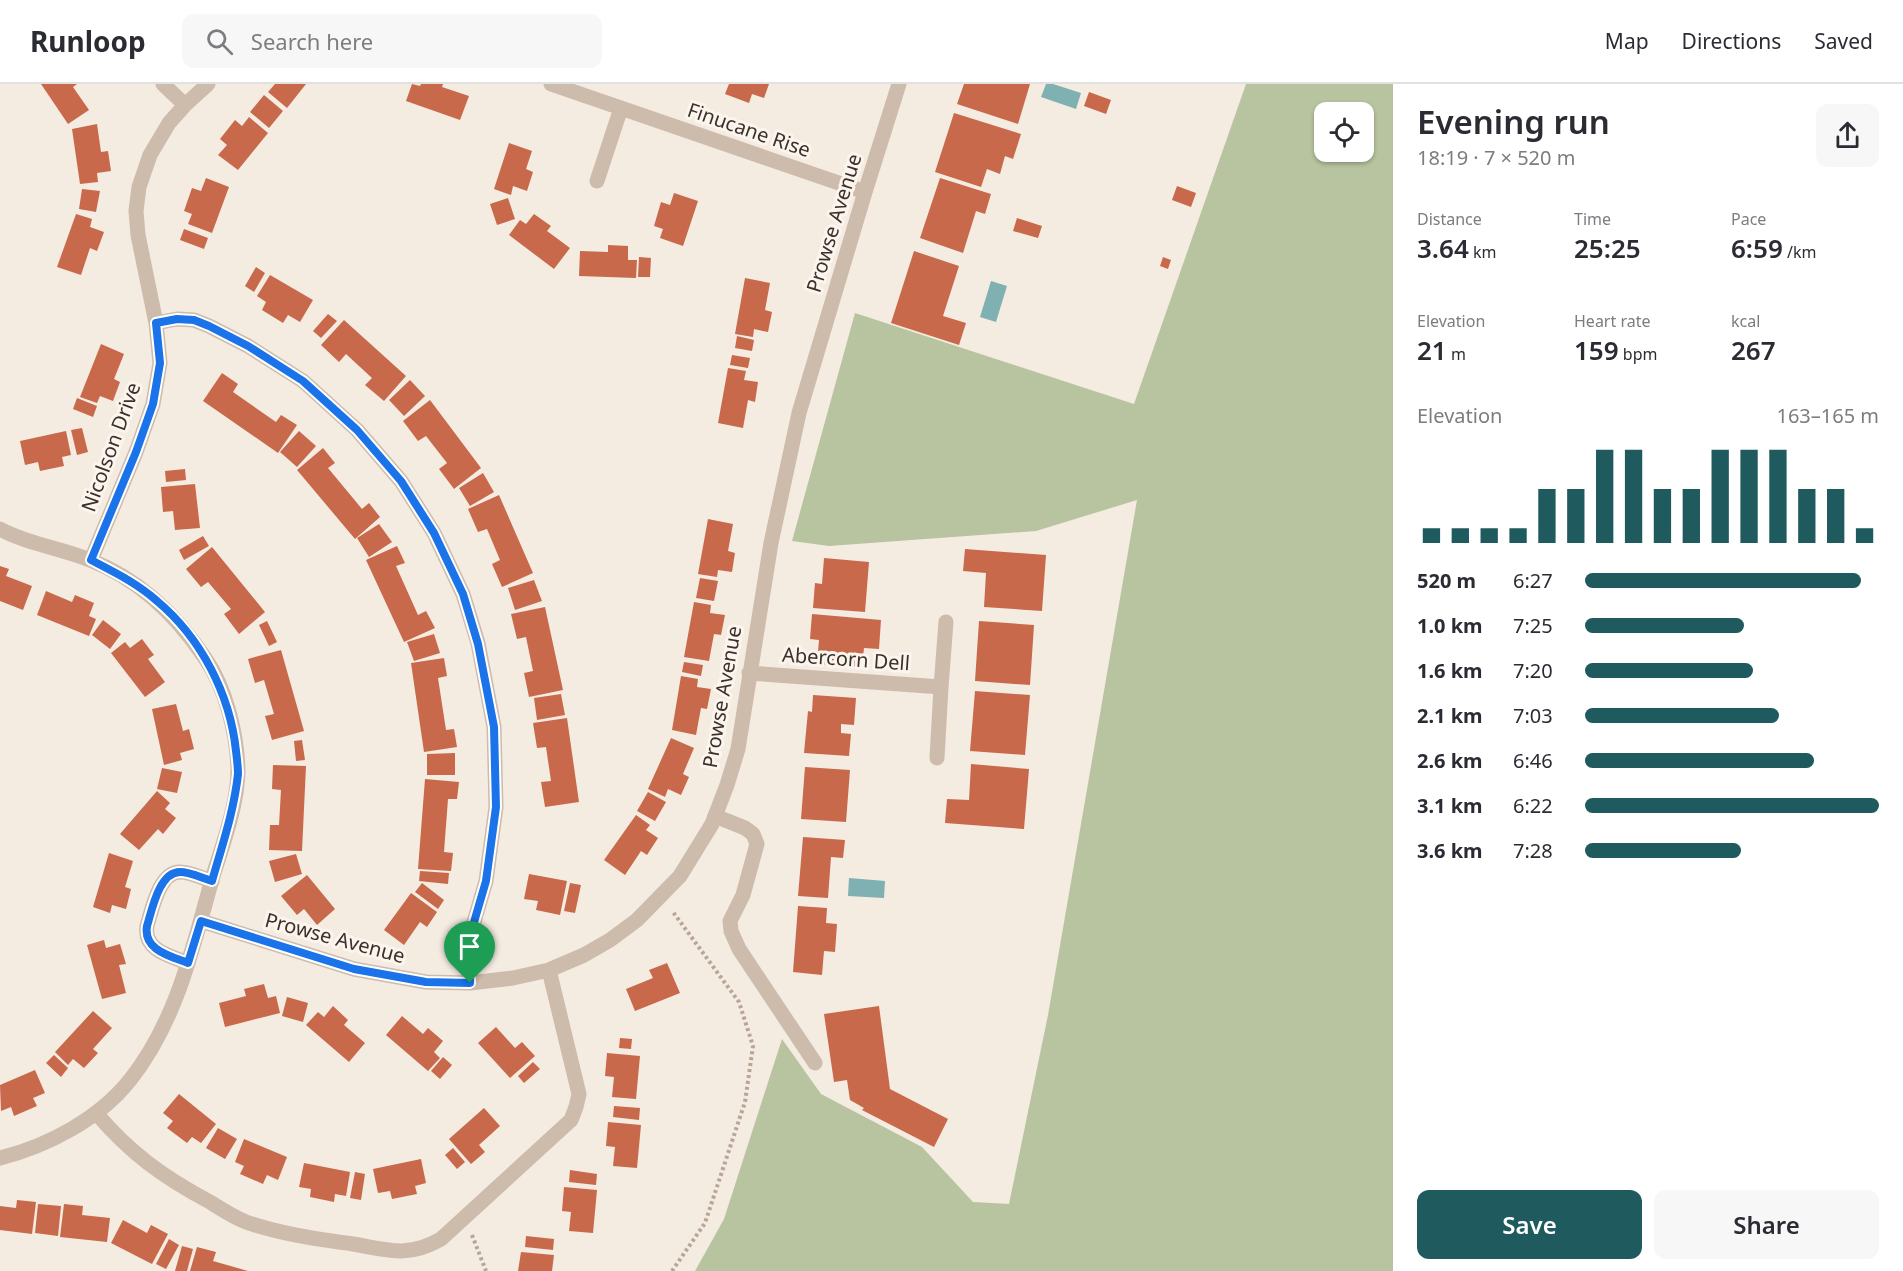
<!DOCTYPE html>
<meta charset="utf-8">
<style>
body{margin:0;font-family:"Noto Sans",sans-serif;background:#f7f7f7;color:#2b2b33;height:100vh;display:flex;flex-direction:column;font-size:22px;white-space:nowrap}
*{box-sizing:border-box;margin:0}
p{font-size:20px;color:#7c7c81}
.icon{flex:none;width:33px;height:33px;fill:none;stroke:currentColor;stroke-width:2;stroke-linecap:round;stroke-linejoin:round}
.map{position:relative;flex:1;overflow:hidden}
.drawer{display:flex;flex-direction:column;background:#fff;width:510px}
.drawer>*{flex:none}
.buttons{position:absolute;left:1314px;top:18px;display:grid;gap:12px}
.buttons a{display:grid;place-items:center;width:60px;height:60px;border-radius:12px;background:#fff;box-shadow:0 2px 4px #0004;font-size:30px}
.pin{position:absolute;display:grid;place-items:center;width:51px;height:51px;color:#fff;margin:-62px -26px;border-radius:50% 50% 50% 0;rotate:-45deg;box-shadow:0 0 6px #0007}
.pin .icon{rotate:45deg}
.round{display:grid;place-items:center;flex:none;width:63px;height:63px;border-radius:12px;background:#f7f7f7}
.overview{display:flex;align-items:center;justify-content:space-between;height:102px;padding:0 24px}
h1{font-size:33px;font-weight:600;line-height:45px}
.figures{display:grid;grid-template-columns:repeat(3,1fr);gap:9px;height:102px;padding:6px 24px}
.figures div{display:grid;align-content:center}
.figures b{font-size:26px;font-weight:600}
.figures small{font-size:16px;font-weight:400}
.figures p{font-size:16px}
.chart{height:168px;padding:12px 24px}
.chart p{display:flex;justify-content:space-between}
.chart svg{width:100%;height:108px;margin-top:6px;stroke:#1f5a5e;stroke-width:6}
.primary-button{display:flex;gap:12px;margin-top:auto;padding:12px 24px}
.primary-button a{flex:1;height:69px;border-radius:12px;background:#1f5a5e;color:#fff;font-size:24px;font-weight:600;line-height:69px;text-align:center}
.primary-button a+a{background:#f7f7f7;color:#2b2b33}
ul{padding:0 24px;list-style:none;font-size:20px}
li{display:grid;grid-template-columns:96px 72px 1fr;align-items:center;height:45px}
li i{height:15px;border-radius:8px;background:#1f5a5e}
header{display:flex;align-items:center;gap:36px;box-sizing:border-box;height:84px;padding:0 30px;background:#fff;border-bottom:2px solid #e1e1e2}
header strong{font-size:28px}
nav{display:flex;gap:33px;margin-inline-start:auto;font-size:21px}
.search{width:420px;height:54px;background:#f7f7f7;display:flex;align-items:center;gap:15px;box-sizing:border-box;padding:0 21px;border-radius:12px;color:#7c7c81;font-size:22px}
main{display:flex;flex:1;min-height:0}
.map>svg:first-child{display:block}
.green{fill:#b8c4a0;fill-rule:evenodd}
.water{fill:#7fb0b2}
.building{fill:#c8694b}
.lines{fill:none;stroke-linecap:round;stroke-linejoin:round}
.path{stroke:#b9a596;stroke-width:4;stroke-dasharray:3 3;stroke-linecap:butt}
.service{stroke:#cdbbac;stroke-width:15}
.minor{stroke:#cdbbac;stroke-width:15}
.route-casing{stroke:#fff;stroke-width:12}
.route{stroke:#1a73e8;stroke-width:8}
.labels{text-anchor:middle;stroke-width:6;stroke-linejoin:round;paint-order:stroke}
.street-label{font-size:20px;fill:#3b302b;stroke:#fbf5ee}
</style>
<header>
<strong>Runloop</strong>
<div class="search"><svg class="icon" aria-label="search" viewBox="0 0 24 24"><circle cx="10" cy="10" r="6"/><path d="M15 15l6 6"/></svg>Search here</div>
<nav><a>Map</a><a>Directions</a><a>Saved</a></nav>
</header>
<main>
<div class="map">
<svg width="1393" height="1187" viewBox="0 0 1393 1187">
<rect width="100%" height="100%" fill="#f4ebe1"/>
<!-- green -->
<path class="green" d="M1246 0H1393V1187H695L724 1135 782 955 821 1010 922 1063 973 1118 1009 1120 1048 931 1137 416 1036 447 829 462 792 457 855 229 1134 320ZM1324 28H1364V68H1324Z"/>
<!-- water -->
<path class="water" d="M1046 0H1053L1081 9 1076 25 1041 13Z
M991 197 1007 202 996 238 980 233Z
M849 794 885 797 884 814 848 812Z"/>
<!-- building -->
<path class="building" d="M41 0H77L73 3 89 26 68 40Z
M275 0H306L287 24 268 8Z
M412 0 420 2 421 0H443L442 3 469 12 460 36 406 17Z
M729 0H769L764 14 752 10 749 19 725 10Z
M964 0H1030L1018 40 957 20Z
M1089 8 1111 16 1106 30 1084 22Z
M264 11 283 27 269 44 250 28Z
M954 29 1021 50 1013 75 1005 72 1000 90 987 85 981 103 935 88Z
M249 33 268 49 238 86 218 71 227 61 220 55 235 36 242 42Z
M97 40 101 68 108 67 111 87 97 89 98 98 80 100 72 45Z
M509 59 532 67 526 85 533 88 527 107 513 102 511 111 494 105Z
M206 94 229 103 212 149 188 140 192 130 184 127 192 104 201 107Z
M940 94 991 110 985 130 976 127 963 169 920 154Z
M1177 102 1196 109 1191 123 1172 116Z
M82 105 100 107 96 128 79 125Z
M674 109 698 117 683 162 660 154 663 145 654 142 661 118 670 121Z
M508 114 515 135 497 141 490 120Z
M76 130 92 135 90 143 104 148 97 167 90 164 81 191 57 183Z
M534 130 551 142 547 147 570 164 554 185 509 151 520 136 526 140Z
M1017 134 1042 142 1038 154 1013 147Z
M184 145 208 154 204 165 180 156Z
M608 161 628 162V176H637L636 194 579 192 580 167 608 168Z
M914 167 959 182 943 232 966 239 959 261 891 239Z
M639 173 651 174 650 193H638Z
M1163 173 1171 176 1168 185 1160 182Z
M256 183 265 189 254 208 245 202Z
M270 191 313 216 300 238 288 231 283 239 262 226 266 218 257 212Z
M745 194 770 199 765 226 772 228 768 248 754 245 753 253 735 250Z
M328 230 337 237 321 254 313 247Z
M344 236 406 292 384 317 365 301 372 294 346 270 339 278 321 261Z
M737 252 754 256 752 267 735 264Z
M101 260 124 270 114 295 120 298 113 317 100 312 97 319 80 313Z
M732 271 750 274 748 284 730 281Z
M728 284 746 287 744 296 758 298 755 318 748 316 743 344 718 339Z
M222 289 238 300 233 308 276 338 281 331 297 341 278 369 203 317Z
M410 296 425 312 404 332 389 316Z
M77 314 97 322 93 333 73 325Z
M430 316 481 384 454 405 439 385 447 379 426 352 418 357 403 337Z
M82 344 88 368 77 371 71 346Z
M66 347 71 371 62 373 64 382 40 387 38 378 25 381 20 357Z
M299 347 316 362 297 383 280 368Z
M323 364 335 379 328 384 362 425 369 419 380 433 355 455 297 386Z
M185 385 186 396 166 398 165 387Z
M483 389 494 408 470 422 459 404Z
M195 400 200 444 175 446 173 427 163 428 161 403Z
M499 411 533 489 502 503 492 480 500 476 487 445 478 448 468 425Z
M708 435 733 440 728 467 735 469 732 488 718 486 717 493 698 490Z
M379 440 392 458 369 473 357 454Z
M203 452 209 462 184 476 179 466Z
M397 462 405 479 396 482 418 531 426 527 435 544 404 558 366 476Z
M212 463 265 528 239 550 224 530 231 525 208 498 201 503 186 485Z
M965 465 1046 471 1042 527 984 523 986 489 963 487Z
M824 474 869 478 865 528 813 524 815 499 822 500Z
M0 482 9 485 6 492 32 502 23 526 0 517Z
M700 494 718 497 714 517 696 514Z
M534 496 542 517 515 526 508 504Z
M46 507 72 518 75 511 94 519 89 532 96 535 89 552 37 531Z
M694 518 711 521 710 529 725 531 721 551 714 550 709 577 684 573Z
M545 523 563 606 529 613 524 589 533 587 526 553 517 555 511 530Z
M812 530 881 536 879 565 864 564 862 583 817 580 819 556 810 555Z
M103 536 121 550 110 565 92 551Z
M267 537 277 558 269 562 259 541Z
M979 537 1034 541 1030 601 975 597Z
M434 550 440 569 414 577 407 558Z
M142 555 154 571 148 575 165 598 145 613 111 569 125 558 130 564Z
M281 566 304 647 272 656 265 632 274 630 264 596 255 599 248 575Z
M444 574 447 592 438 594 446 646 454 645 457 663 424 668 411 579Z
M684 578 703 581 701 592 682 588Z
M681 592 698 595 697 603 711 605 707 625 701 624 696 651 672 646Z
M975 607 1030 611 1025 671 970 667Z
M561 610 565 631 537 636 534 614Z
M813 611 856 614 854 641 841 640V649L851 650 849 672 804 669 808 627 812 628Z
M176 620 183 647 189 645 194 665 180 669 182 676 164 681 152 625Z
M567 634 579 718 545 723 541 698 551 697 546 663 537 664 533 639Z
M671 654 694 664 683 690 689 693 681 711 668 705 665 713 648 705Z
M302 656 305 676 296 677 294 657Z
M455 669V691H427V670Z
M971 680 1029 685 1024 745 945 739 947 715 969 716Z
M273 681 306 682 302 767 269 766 270 741H279L281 706 272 705Z
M805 683 850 686 846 738 801 735Z
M162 684 182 688 177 709 157 705Z
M425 695 459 698 457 715H448L444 768 453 769 451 787 418 785Z
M157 707 170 719 165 725 176 734 163 750 158 745 139 766 120 750Z
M648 708 666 718 655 737 637 727Z
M636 731 650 741 646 746 658 754 647 771 641 767 625 791 604 776Z
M803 753 845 756 843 774 831 773 828 814 798 812Z
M109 769 133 777 125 803 131 805 126 825 112 821 110 829 93 823Z
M296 770 302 790 275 798 269 777Z
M420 787 449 789 448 800 419 797Z
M529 790 567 797 560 831 536 826 538 817 524 815Z
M307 791 335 825 317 841 304 825 297 831 281 812Z
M422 799 444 816 438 825 415 808Z
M570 799 581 801 575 829 564 827Z
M411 809 437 828 427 843 420 838 404 861 384 846Z
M798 822 827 824 826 839 837 840 835 868 824 867 822 891 793 888Z
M104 856 106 864 120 860 126 880 119 881 126 909 102 915 87 861Z
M667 879 680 909 635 927 626 905 653 894 649 886Z
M264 900 268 914 276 912 280 929 225 943 219 919 246 912 244 905Z
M287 913 308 919 303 938 282 932Z
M333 922 348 936 344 941 365 959 349 978 306 941 318 928 324 933Z
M879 922 890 1005 948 1035 934 1063 862 1026 864 1024 850 1016 847 996 834 998 824 930Z
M93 927 112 944 93 965 98 969 84 984 73 975 68 981 55 968Z
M402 932 423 950 428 944 443 957 434 968 440 974 428 987 386 951Z
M496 943 515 964 522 958 535 972 510 994 478 959Z
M620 954 632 955 631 965 619 964Z
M607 969 640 972 636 1015 612 1013 614 993 605 992Z
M54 971 68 984 61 993 46 979Z
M443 973 452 981 440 995 431 987Z
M533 978 540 985 524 999 518 992Z
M35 986 45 1009 33 1014 37 1022 14 1032 11 1023 1 1027 0 1001Z
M179 1010 216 1040 201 1059 192 1053 187 1059 167 1044 173 1037 163 1029Z
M614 1022 640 1024 639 1036 613 1033Z
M484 1024 500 1042 479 1061 485 1068 471 1080 449 1055Z
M608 1038 641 1041 637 1084 613 1082 615 1063 606 1062Z
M218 1044 237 1055 225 1075 206 1064Z
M244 1055 287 1073 278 1096 267 1091 263 1100 240 1090 244 1082 235 1078Z
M453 1064 465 1078 457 1085 445 1071Z
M421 1075 426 1099 415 1102 417 1110 392 1115 390 1107 378 1109 373 1085Z
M304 1079 350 1088 346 1112 335 1110 334 1118 310 1113 311 1105 299 1103Z
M570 1086 597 1090 596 1101 569 1098Z
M355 1088 365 1090 361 1116 350 1114Z
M564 1103 597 1106 593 1149 569 1147 571 1128 562 1127Z
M17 1116 36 1118 32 1150 0 1146V1122L16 1124Z
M38 1120 61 1122 58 1152 35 1149Z
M64 1120 83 1122 82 1131 110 1134 107 1158 60 1153Z
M123 1136 147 1149 151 1141 168 1150 152 1180 111 1159Z
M526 1152 554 1155 553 1166 525 1163Z
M169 1155 179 1161 166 1185 156 1180Z
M182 1162 193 1165 187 1187H175Z
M197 1163 216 1168 213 1177 248 1187H190Z
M521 1168 554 1171 552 1187H518Z"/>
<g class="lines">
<!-- path -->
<path class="path" d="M472 1151 486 1187
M672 1187 705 1139 745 1018 753 962 739 918 673 828"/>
<!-- service -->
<path class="service" d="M715 732 745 744 753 750 757 760 743 811 730 837 731 847 739 865 815 979
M188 879C170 872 143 866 147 842 152 826 159 788 180 788 190 788 202 794 212 797"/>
<!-- minor -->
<path class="minor" d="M163 0 185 21
M551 0 865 108
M597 97 621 24
M156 239 177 235 194 236 209 242 248 262 303 297 357 346 401 397 434 449 463 510 478 559 494 643 496 723 486 797 472 845 468 879 470 899
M0 445C27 460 61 464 90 476 139 495 176 531 205 574 226 604 237 650 238 686 238 719 223 760 213 792 193 862 177 937 130 996 99 1035 48 1062 0 1074
M91 476 136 368 153 320 160 279 156 239 138 151 136 127 139 103 150 71 169 39 185 21 208 0
M749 589 941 603 937 674
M941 603 946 538
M201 837 354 885 426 898 470 899 513 894 549 886 584 871 610 856 637 836 680 792 712 740 727 701 738 665 771 459 799 329 865 108 899 0
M96 1029C130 1069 163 1093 210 1118 221 1125 233 1133 246 1138 280 1150 318 1155 353 1160 388 1166 408 1174 441 1155L571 1036 576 1023 579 1010 549 886"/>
</g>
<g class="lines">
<!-- route casing -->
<g class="route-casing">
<path id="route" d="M177 235 194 236 209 242 248 262 303 297 357 346 401 397 434 449 463 510 478 560 494 643 496 723 486 797 472 845 469 863 470 899 426 898 354 885 201 837 188 879C170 872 143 866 147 842 152 826 159 788 180 788 190 788 202 794 212 797 222 762 234 727 238 690 238 683 237 675 236 667 230 610 201 554 157 517 137 499 114 488 91 476L136 368 153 320 160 279 156 239Z"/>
</g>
<!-- route -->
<use href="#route" class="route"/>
</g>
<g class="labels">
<!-- street labels -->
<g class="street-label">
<text transform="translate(749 46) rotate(19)" y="7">Finucane Rise</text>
<text transform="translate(834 139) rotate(-73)" y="7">Prowse Avenue</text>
<text transform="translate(111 363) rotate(-70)" y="7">Nicolson Drive</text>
<text transform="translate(846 575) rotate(4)" y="7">Abercorn Dell</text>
<text transform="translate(722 613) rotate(-80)" y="7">Prowse Avenue</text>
<text transform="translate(335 854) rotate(15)" y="7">Prowse Avenue</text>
</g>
</g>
</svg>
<div class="buttons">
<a><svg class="icon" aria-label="locate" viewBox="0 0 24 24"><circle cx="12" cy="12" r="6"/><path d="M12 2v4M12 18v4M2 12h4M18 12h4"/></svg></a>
</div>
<div class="pin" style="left:470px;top:899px;background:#1e9e55"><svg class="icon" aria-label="arrive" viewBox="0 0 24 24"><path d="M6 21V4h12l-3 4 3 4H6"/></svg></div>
</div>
<section class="drawer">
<div class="overview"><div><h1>Evening run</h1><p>18:19 · 7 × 520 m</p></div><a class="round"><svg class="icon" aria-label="share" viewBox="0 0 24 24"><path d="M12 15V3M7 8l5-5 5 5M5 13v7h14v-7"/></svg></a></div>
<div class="figures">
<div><p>Distance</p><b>3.64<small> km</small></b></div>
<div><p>Time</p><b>25:25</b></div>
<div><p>Pace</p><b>6:59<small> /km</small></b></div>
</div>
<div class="figures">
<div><p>Elevation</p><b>21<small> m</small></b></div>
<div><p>Heart rate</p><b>159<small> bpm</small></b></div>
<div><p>kcal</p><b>267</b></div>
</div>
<div class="chart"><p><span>Elevation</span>163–165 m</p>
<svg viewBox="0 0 160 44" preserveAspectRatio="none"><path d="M5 44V38M15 44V38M25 44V38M35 44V38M45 44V22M55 44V22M65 44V6M75 44V6M85 44V22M95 44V22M105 44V6M115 44V6M125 44V6M135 44V22M145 44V22M155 44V38"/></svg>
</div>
<ul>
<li><b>520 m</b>6:27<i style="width:94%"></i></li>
<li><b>1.0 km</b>7:25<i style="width:54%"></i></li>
<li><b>1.6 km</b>7:20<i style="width:57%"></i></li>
<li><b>2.1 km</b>7:03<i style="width:66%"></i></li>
<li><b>2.6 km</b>6:46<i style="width:78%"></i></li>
<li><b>3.1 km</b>6:22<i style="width:100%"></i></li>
<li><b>3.6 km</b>7:28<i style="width:53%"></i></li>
</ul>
<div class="primary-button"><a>Save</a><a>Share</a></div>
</section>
</main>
